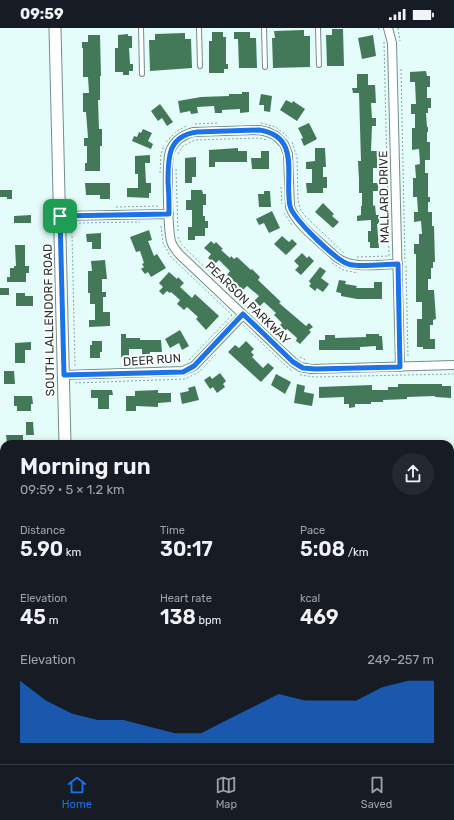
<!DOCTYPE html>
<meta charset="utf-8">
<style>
body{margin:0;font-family:Rubik,sans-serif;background:#242831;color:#f1f3f6;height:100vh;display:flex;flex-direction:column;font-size:15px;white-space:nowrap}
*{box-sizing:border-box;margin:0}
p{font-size:13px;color:#9ea1a6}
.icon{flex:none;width:22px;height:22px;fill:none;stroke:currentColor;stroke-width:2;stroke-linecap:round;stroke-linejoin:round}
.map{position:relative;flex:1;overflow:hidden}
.panel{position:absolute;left:0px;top:412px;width:454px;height:324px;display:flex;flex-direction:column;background:#171b24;border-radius:12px 12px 0 0;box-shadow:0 2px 10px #0003}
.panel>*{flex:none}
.pin{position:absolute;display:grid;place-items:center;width:34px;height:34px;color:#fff;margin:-17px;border-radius:8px;box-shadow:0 2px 6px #0006}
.round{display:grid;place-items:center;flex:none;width:42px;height:42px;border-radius:21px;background:#242831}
.headline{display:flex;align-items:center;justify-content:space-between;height:68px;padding:0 20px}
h1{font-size:22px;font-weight:600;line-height:30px}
.stats{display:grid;grid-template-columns:repeat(3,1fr);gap:6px;height:68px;padding:4px 20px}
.stats div{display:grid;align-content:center}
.stats b{font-size:20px;font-weight:600}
.stats small{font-size:11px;font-weight:400}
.stats p{font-size:11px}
.chart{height:112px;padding:8px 20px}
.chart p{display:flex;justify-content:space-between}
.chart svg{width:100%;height:72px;margin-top:4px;fill:#1a73e8;opacity:.7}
.status{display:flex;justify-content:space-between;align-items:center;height:28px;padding:0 20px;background:#171b24;direction:ltr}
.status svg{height:11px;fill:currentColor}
.tab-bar{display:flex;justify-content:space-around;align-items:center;height:56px;border-top:1px solid #363941;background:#171b24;font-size:11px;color:#9ea1a6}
.tab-bar a{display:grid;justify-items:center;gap:2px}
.tab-bar .active{color:#1a73e8}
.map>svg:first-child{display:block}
.water{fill:#83afd8}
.building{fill:#437859}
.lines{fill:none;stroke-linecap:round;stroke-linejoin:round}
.lane-casing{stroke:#768d8a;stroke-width:6}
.street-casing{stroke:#768d8a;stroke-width:10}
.secondary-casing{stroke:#768d8a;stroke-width:13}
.path{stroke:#91a2a0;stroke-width:1;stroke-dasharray:2 2;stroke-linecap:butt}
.lane{stroke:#fff;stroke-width:4}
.street{stroke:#fff;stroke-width:8}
.secondary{stroke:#fff;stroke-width:11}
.route-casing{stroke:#fff;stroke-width:8}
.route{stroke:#1a73e8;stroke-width:5}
.labels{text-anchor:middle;stroke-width:4;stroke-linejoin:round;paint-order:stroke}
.street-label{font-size:12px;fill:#293231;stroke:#fff}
</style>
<div class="status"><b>09:59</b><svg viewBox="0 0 49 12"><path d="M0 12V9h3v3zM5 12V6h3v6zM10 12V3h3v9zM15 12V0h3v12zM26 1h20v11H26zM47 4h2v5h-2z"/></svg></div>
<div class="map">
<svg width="454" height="736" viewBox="0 0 454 736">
<rect width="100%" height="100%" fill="#e4fdfa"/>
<!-- water -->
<path class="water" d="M176 732H210V736H177Z"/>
<!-- building -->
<path class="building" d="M332 1H343L344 38H327L326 7H332Z
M304 2V8H310V39L273 40 272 10H275L274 3Z
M212 4H223V9H226V36H228V41H224V45H209V13H212Z
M234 4H250V10H256L257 40H239L238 11H234Z
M185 5V11H191L192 40 150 43 149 12H155V6Z
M128 6V8H132V20H129L130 36H133V43H129V47H123V44H115V20H118V7Z
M88 7H100L101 48H100V72H98L99 101H102V118H100V143H85V135H87V118H84V110H88L86 84H83V65H89L88 49H83V20H82V14H88Z
M373 7 376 28 362 31 358 10Z
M426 43 427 48H430V59H427V70H431V80H428V85H426L427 99H428V104H427V114H430V132H425V145H428V169H430V174H428V184H432V198H434L435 234H433V240H431V251H428V262H434L436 291 433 292V297H430V311H435V321H423V319H417V291H422V274H416V226H414V216H419V206H422L421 193 414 194V184H418L417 169H413V150H416L415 137 420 136 419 121 412 122V100H415V86H411V76H416L415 54H410V44Z
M357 46H368V57H375L376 75H371L372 90H376V98H372L371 123H377V140H373V155H378V163H373V178L375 177 376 187H379V196H377L379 220H370V214H368V203H371V192L357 193V188L361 187V178H362V165H359V152L358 133H361L359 65H353L352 60H357Z
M242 64H249V84L240 85V81L222 82V85H215L214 78 197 79 198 85 191 86 190 83 180 85 178 73 201 69 229 68V66H242Z
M261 66 272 68 270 84 264 83V77H259Z
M286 72 292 75 293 73 305 81 297 93 280 82Z
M160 76 173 94 167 98 162 90 158 93 151 83Z
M309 95 317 111 304 118 301 111 303 110 298 100Z
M143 101 152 105 148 113 153 116 151 121 132 113 134 108 137 109 139 104 141 105Z
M238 120V123H247V134H215V139H209V122Z
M315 120H325L326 139H323V149H327V160H323V165H307L306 155H312V141H306V134L315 133Z
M261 123H269V141H252L251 130H261Z
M150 127V135H145L146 155H151V165H149V170L127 169V160H138V146H135V128Z
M196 129V149H192V155H185V130Z
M85 155H110V171H100V167H86Z
M0 162H12V171H7V169H0Z
M191 162H202L203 166H206V177H203V188H205V193H208V200H205V208H195V212H188V199H192V182H186V172H191Z
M264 163H270L271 179H259L258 166H264Z
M323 175 334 186 332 188 339 194 333 200 315 184Z
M272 183 280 200 269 205 264 195 259 197 256 191Z
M31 187V195H14V188Z
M149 202 152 212 148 213 154 228 157 226 166 240 151 249 148 244 145 246 141 241 144 239 142 236 144 235 140 223 136 224 130 209Z
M101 205V221H92V214H87L86 206Z
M282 208 289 214 292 211 297 216 286 227 274 216Z
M211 213 214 216 216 214 223 221 221 222 230 230 231 228 234 231 237 229 251 242 252 241 260 249 258 252 281 274 279 275 306 298 309 295 313 299 309 302 311 304 300 316 296 313 297 310 287 301 285 303 280 297 282 295 274 287 276 285 264 274 260 278 254 273 259 268 247 258 243 262 227 247 230 243 219 232 215 236 208 230 211 226 204 220Z
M15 217H25V238H29V245H26V254H7V249H10V240H14V238H16Z
M302 225 307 230 309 228 314 233 301 247 295 242 299 238 294 233Z
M105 232 107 251H102V264H106V269H103V284H110V298L89 299V292H95V276H90V265H88V243H92L91 233Z
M320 239 326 243 321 250 329 256 323 264 317 260 315 263 309 258 311 256 309 253Z
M169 244 177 251 178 249 184 255 180 259 192 270 195 266 219 288 206 302 196 291 198 289 187 279 184 282 177 276 180 272 171 264 170 265 167 263 163 267 159 263 163 259 159 255Z
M339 252 346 253 345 256 357 258 356 260H374V254H382V271H357L341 268V265L336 264Z
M0 260H9V267H0Z
M16 265H25V268H33V278H16Z
M180 302 189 318 182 322 179 315 170 320 165 311Z
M121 306H126V310H140V312H161L162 324H150V327L142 328V321H129V329H121Z
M366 306H379V308H382L383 322H376V318L360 319V322H319V312H325V307H335V310L366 309Z
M92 313H102V324H100V330H90V317H92Z
M246 313 254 321 251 324 254 327 252 329 263 340 268 335 274 340 261 354 228 324 235 317 239 320Z
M31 314V322H25V335H15V315Z
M4 343H14L15 356H4Z
M220 345 226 353 223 356 225 359 217 365 213 359 210 361 204 352 210 348 212 351Z
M276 346 291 354 285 366 271 357Z
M297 356 305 358 304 364 314 366 312 378 294 375Z
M398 356H442V358H451V370L435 369V368L407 369V371L383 372V374H371V376H355V379L349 380V376H344V369L319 370V359L372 357V362H388V359H398Z
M195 358 199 372 182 376 180 365 189 363 188 360Z
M91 362H112L113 367H109V381H98V370H91Z
M158 362V365H171V374L158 375V379L136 378V383H126V368H135V363Z
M14 368H32L33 376H31V383H17V378H14Z
M26 394H33L34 407H26Z
M6 407H23V414L7 415Z"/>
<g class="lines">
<!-- lane casing -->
<g class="lane-casing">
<path id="lane" d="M141 0 142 46
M199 0 200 38
M264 0 265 39
M318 0 319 37"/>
</g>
<!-- street casing -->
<g class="street-casing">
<path id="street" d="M388 0 392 15 400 339
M60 188 169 186
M398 236C378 236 353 242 336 229 322 215 297 198 290 179L288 126 284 116 276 108 268 104 259 102 193 104C183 107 174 113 170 123 166 133 168 202 171 213 172 218 176 222 179 226L293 334 300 339 311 341 454 337
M64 347 183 343 194 338 243 287"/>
</g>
<!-- secondary casing -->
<g class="secondary-casing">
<path id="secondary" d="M55 0 65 416
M450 585H454
M0 598H4
M73 732V736"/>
</g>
<!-- path -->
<path class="path" d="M378 0 381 3
M398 0 400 13
M401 41 405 234
M261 95 276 99 289 110
M195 96 218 95
M166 114 177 103 188 97
M292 114 297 129 298 172 300 181 305 188 344 225
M178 126 183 118 195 112 259 110 266 112
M176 141 178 204
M160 145 161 127 164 117
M281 159 282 176
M116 179 160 178
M284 185 292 197
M79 195 140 194
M70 196 72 206 75 338
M161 198 163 215 171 229 232 287
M178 209 182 217
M184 219 257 289
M357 229 389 228 384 14
M332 235 343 242 358 245
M406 238 408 330
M243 297 285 337 293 344
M300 329 306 332
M189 332 232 287
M300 347 315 349 453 346
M76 354V355L185 351 199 344 217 325"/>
<!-- lane -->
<use href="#lane" class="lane"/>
<!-- street -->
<use href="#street" class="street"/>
<!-- secondary -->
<use href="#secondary" class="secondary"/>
</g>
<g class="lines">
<!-- route casing -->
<g class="route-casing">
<path id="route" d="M259 102C302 108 284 150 290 178 293 191 336 232 348 236 362 240 383 236 398 236L400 339 315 341 303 340 293 334 243 286 194 338 183 344 64 347 60 188 169 186C169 175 169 165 168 154 168 131 167 108 197 104Z"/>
</g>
<!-- route -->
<use href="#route" class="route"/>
</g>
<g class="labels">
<!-- street labels -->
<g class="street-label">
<text transform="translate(384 169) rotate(-91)" y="4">MALLARD DRIVE</text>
<text transform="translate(248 275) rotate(44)" y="4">PEARSON PARKWAY</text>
<text transform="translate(49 292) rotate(-91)" y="4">SOUTH LALLENDORF ROAD</text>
<text transform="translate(152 332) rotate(-4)" y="4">DEER RUN</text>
</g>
</g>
</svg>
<div class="pin" style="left:60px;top:188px;background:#1e9e55"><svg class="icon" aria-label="arrive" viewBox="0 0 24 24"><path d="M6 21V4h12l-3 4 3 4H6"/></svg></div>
<section class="panel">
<div class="headline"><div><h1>Morning run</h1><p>09:59 · 5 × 1.2 km</p></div><a class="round"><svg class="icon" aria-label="share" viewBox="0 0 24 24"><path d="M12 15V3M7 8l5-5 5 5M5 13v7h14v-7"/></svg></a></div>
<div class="stats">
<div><p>Distance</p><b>5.90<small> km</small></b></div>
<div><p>Time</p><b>30:17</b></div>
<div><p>Pace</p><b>5:08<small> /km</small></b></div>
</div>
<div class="stats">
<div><p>Elevation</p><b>45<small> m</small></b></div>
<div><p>Heart rate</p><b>138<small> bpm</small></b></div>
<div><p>kcal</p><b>469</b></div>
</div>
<div class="chart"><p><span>Elevation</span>249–257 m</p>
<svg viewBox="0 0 160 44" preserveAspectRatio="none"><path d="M0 44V6L10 18L20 26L30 30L40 30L50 34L60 38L70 38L80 30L90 22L100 14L110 18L120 18L130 18L140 10L150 6L160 6V44z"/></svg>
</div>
</section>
</div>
<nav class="tab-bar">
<a class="active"><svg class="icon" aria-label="home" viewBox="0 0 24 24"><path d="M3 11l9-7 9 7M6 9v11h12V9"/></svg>Home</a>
<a><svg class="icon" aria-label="map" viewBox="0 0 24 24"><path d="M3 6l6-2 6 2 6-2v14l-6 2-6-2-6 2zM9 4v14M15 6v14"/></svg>Map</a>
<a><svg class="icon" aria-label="saved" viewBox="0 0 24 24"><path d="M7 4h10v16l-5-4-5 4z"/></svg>Saved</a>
</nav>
